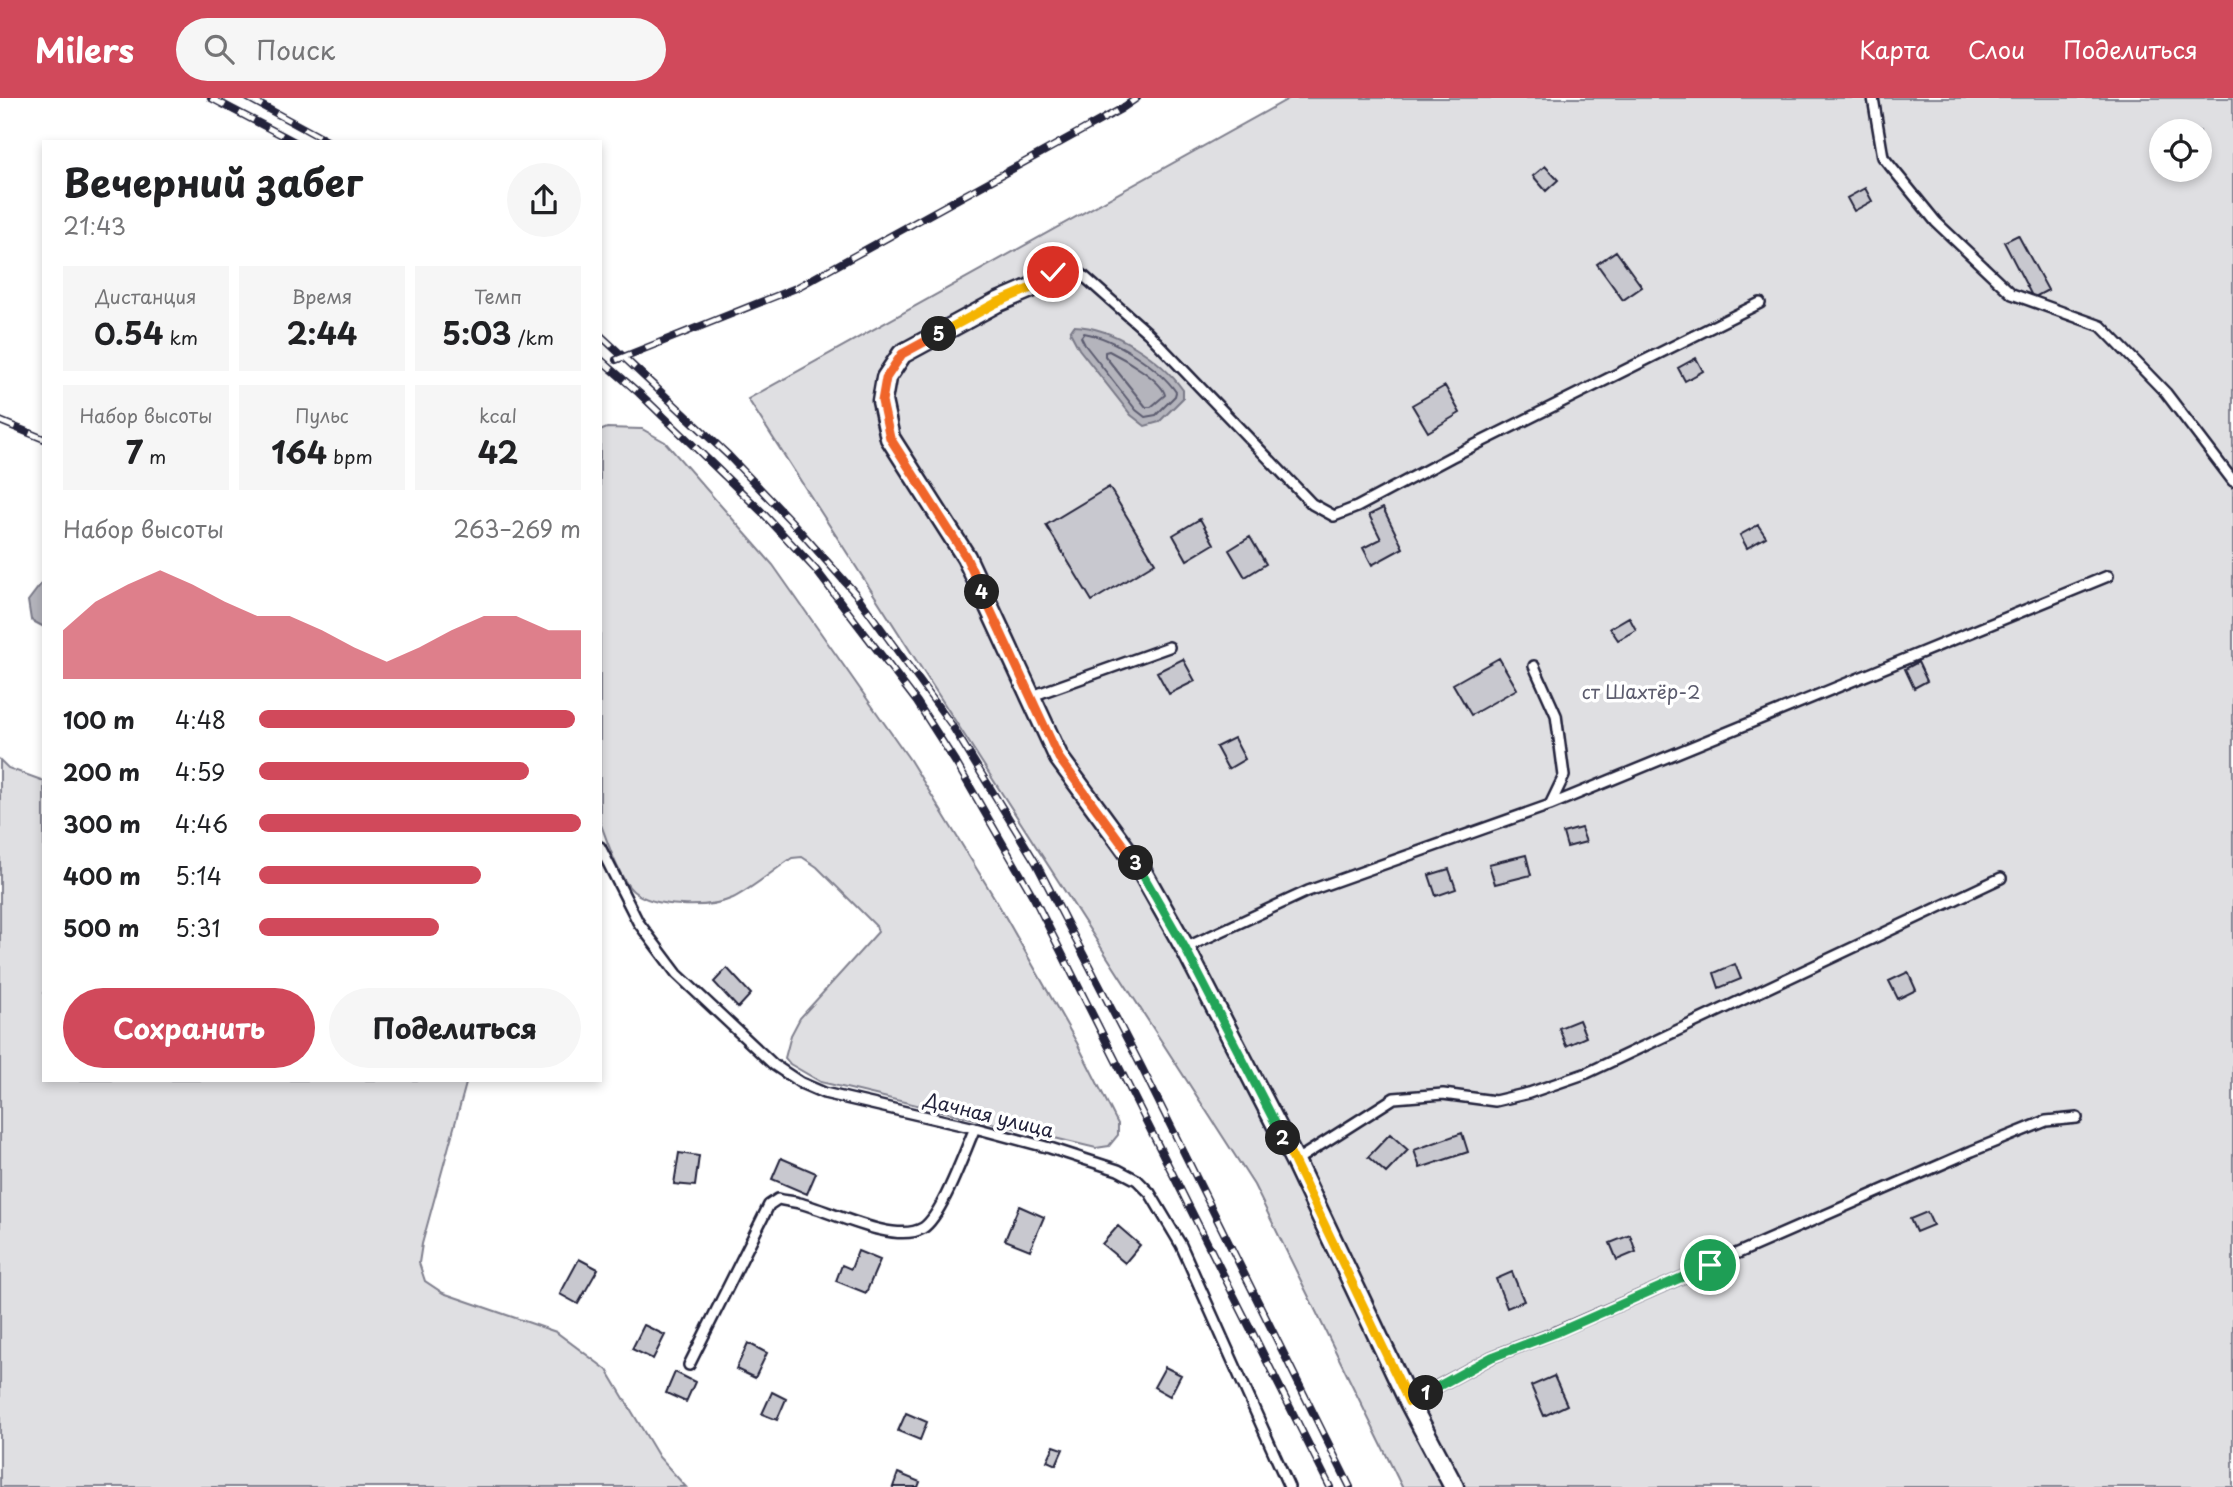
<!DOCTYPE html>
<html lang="ru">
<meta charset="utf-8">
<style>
body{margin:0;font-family:"Playpen Sans",sans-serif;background:#f6f6f6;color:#202124;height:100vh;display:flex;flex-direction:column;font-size:26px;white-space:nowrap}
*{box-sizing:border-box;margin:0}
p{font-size:23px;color:#757577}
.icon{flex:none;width:38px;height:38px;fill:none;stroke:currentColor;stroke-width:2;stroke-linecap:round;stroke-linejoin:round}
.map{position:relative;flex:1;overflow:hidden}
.drawer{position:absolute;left:42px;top:42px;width:560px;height:942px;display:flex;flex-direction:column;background:#fff;border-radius:0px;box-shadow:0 4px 10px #0003}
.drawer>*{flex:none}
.fabs{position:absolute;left:2149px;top:21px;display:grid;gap:14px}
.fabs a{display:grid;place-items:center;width:63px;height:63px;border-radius:50%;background:#fff;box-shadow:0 4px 10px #0003;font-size:35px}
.pin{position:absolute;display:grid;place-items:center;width:60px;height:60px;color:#fff;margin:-30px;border:4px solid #fff;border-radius:50%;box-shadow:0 2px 7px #0007}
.km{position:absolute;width:35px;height:35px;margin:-18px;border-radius:50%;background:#222;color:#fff;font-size:19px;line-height:35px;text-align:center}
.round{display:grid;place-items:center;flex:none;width:74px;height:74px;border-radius:37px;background:#f6f6f6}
.summary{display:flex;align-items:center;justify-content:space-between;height:119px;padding:0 21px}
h1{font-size:38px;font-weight:700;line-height:52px}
.stats{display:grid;grid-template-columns:repeat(3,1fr);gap:10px;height:119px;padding:7px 21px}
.stats div{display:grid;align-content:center;border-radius:0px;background:#f6f6f6;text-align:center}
.stats b{font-size:30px;font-weight:700}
.stats small{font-size:19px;font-weight:400}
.stats p{font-size:19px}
.chart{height:196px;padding:14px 21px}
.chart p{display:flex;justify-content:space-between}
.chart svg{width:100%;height:126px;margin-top:7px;fill:#d1495b;opacity:.7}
.action{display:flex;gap:14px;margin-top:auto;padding:14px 21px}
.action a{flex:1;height:80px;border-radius:42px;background:#d1495b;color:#fff;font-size:28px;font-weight:700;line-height:80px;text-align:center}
.action a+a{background:#f6f6f6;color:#202124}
ul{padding:0 21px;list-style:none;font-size:23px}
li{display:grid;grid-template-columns:112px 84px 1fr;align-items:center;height:52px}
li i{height:18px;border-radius:9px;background:#d1495b}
header{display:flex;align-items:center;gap:42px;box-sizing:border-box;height:98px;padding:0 35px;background:#d1495b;color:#fff}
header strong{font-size:33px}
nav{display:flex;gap:38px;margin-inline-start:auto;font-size:24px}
.search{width:490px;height:63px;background:#f6f6f6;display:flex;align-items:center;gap:18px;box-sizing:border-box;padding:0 24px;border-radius:38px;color:#757577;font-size:26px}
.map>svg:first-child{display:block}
.green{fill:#dfdfe2;stroke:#80808e;stroke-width:2;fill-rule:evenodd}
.water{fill:#b4b4bc;stroke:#7a7a88;stroke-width:2}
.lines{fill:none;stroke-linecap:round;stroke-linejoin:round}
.shore{stroke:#5c5c6f;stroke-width:2}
.building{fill:#c8c8cf;stroke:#22223b;stroke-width:2}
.service-casing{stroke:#22223b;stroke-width:14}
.minor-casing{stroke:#22223b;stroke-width:23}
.service{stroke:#fff;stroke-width:9}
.minor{stroke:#fff;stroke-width:18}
.rail-casing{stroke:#22223b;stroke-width:8}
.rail{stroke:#fff;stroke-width:5;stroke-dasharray:16;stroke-linecap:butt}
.split-1-casing{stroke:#fff;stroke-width:14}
.split-2-casing{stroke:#fff;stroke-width:14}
.split-3-casing{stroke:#fff;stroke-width:14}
.split-4-casing{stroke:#fff;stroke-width:14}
.split-5-casing{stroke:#fff;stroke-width:14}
.split-6-casing{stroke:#fff;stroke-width:14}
.split-1{stroke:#22a559;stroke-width:9}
.split-2{stroke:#f5b400;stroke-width:9}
.split-3{stroke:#22a559;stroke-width:9}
.split-4{stroke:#f0652b;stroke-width:9}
.split-5{stroke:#f0652b;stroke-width:9}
.split-6{stroke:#f5b400;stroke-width:9}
.labels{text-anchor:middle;stroke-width:7;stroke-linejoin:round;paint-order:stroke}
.park-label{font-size:19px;fill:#5b5b6d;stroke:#fff}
.street-label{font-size:19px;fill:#22223b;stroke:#fff}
</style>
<header>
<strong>Milers</strong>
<div class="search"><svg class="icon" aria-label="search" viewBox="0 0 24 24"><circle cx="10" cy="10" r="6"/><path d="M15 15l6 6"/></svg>Поиск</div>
<nav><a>Карта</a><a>Слои</a><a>Поделиться</a></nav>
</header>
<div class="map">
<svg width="2233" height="1389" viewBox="0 0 2233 1389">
<rect width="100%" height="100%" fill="#fff"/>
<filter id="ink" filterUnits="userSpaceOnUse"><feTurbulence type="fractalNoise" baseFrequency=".0143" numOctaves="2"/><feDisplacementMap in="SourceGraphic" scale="14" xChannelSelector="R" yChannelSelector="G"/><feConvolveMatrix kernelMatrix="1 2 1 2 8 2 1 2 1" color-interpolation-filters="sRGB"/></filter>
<g filter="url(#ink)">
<!-- green -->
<path class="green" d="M1290 0H2233V1389H1402L1254 1087 748 301ZM2161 33H2200V72H2161Z
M607 330 642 331 665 344 773 467 910 662 997 804 1077 945 1118 1026V1037L1109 1048 1096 1050 821 984 790 966 785 960 791 937 800 920 878 834 876 828 817 769 802 759 792 760C774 772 751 791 733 800 709 811 653 810 633 793 619 781 607 742 600 724V333Z
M0 662 8 670 44 683V982H467L422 1146 419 1165 425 1183 443 1195 556 1234 607 1272 659 1359 686 1389H0Z"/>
<!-- water -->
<path class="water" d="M1074 228C1113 229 1161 261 1183 292V300L1159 324 1145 328 1131 317 1079 251 1070 234Z
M44 482V529L31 522 28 503Z"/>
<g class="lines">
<!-- shore -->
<path class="shore" d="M1084 235C1114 240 1159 269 1176 294L1175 298 1156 317 1145 319 1136 312 1085 247 1081 239Z
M1109 253C1123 260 1162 282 1165 297L1151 309H1146L1105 258V254Z"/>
</g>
<!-- building -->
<path class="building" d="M1545 68 1558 82 1546 93 1533 78Z
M1865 90 1872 103 1854 113 1847 100Z
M2018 137 2048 192 2033 200 2004 144Z
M1616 153 1642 189 1623 202 1597 166Z
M1696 260 1703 273 1685 283 1678 270Z
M1445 288 1460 315 1428 334 1412 307Z
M1109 389 1155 465 1092 503 1046 427Z
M1383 410 1403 450 1372 467 1363 450 1381 441 1369 417Z
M1200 421 1214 446 1187 462 1173 437Z
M1758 427 1766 439 1747 450 1740 437Z
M1250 439 1266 466 1245 479 1229 452Z
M1629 519 1636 532 1618 542 1610 530Z
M1499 560 1517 591 1471 617 1453 586Z
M1183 561 1195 583 1169 596 1157 574Z
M1918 564 1927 583 1914 590 1905 571Z
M1234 640 1245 661 1228 671 1216 649Z
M1581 730 1586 744 1567 749 1563 735Z
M1526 757 1531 777 1495 786 1489 766Z
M1449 771 1456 791 1436 798 1429 777Z
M1735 866 1741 881 1719 890 1714 875Z
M727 870 751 896 738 910 714 884Z
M1908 874 1916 892 1898 901 1889 883Z
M1579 922 1586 939 1566 948 1559 930Z
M1462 1035 1468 1054 1420 1070 1414 1052Z
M1390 1036 1408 1052 1386 1075 1368 1059Z
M679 1055 699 1058 695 1088 674 1086Z
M781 1060 816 1075 807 1096 772 1081Z
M1019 1108 1044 1119 1030 1152 1005 1142Z
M1927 1114 1933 1127 1916 1134 1910 1121Z
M1118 1128 1140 1147 1125 1165 1102 1146Z
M1630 1137 1636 1154 1617 1162 1610 1145Z
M858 1153 880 1162 866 1195 836 1183 842 1167 851 1171Z
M579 1161 598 1171 578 1206 560 1196Z
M1512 1174 1524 1203 1507 1210 1496 1181Z
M644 1227 665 1237 653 1261 632 1251Z
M748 1245 767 1255 755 1280 736 1271Z
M1165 1269 1181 1277 1170 1298 1154 1289Z
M675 1274 695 1284 686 1304 666 1295Z
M1554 1278 1567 1307 1544 1318 1531 1288Z
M772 1294 786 1301 777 1322 762 1316Z
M906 1315 927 1324 920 1342 898 1333Z
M1054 1348 1063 1351 1056 1367 1047 1363Z
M898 1375 920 1384 918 1389H893Z"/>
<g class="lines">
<!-- service casing -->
<g class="service-casing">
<path id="service" d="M1873 0 1883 59 1936 124 2012 196 2101 228 2166 295 2233 383
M1070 166 1148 235 1312 406 1334 418 1357 409 1451 359 1760 205
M1032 598 1169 549
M1550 707 2108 478
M600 749 638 824 677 876 774 967 801 985 824 995 975 1030 1050 1050 1118 1072 1137 1082 1150 1095 1181 1147 1289 1389
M1185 850 1308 793 1550 707 1564 678 1561 655 1556 617 1534 568
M1295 1063 1394 1000 1443 996 1495 1003 1529 995 1587 975 2001 780
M689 1267 769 1107 778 1101C785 1103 792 1103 799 1105 829 1112 894 1147 923 1130 942 1118 965 1052 975 1030
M1409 1304 1492 1259 1557 1234 1972 1053 2046 1023 2077 1020"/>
</g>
<!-- minor casing -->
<g class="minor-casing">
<path id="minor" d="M1070 166 1053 174 1031 190 996 205 902 256 886 280 882 303 890 340 966 459 1059 660 1141 772 1185 850 1295 1063 1409 1304 1454 1389"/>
</g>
<!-- service -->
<use href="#service" class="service"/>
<!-- minor -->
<use href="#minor" class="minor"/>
<!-- rail casing -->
<g class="rail-casing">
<path id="rail" d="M211 0 295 44
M248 0 329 44
M600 237 728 357 790 422 855 495 951 626 1036 765 1142 970 1350 1389
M600 261 639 295 761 413 816 472 917 604 958 668 1034 800 1330 1389
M616 262 796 190 1121 11 1137 0
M0 323 44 341"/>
</g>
<!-- rail -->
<use href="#rail" class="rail"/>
</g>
</g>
<g class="lines" filter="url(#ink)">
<!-- split-1 casing -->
<g class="split-1-casing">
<path id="split-1" d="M1426 1295 1492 1259 1558 1234 1710 1167"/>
</g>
<!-- split-2 casing -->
<g class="split-2-casing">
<path id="split-2" d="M1283 1040 1409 1304 1426 1295"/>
</g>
<!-- split-3 casing -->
<g class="split-3-casing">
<path id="split-3" d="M1136 765 1185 850 1283 1040"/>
</g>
<!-- split-4 casing -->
<g class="split-4-casing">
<path id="split-4" d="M982 494 1059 660 1136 765"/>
</g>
<!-- split-5 casing -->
<g class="split-5-casing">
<path id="split-5" d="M939 236 902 256 886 280 882 303 890 340 966 459 982 494"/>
</g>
<!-- split-6 casing -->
<g class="split-6-casing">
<path id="split-6" d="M939 236 996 205 1031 190 1053 174"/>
</g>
<!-- split-1 -->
<use href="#split-1" class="split-1"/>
<!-- split-2 -->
<use href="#split-2" class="split-2"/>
<!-- split-3 -->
<use href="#split-3" class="split-3"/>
<!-- split-4 -->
<use href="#split-4" class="split-4"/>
<!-- split-5 -->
<use href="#split-5" class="split-5"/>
<!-- split-6 -->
<use href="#split-6" class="split-6"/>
</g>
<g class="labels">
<!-- park labels -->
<g class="park-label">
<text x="1641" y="601">ст Шахтёр-2</text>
</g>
<!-- street labels -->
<g class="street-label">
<text transform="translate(989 1017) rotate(14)" y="7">Дачная улица</text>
</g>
</g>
</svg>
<div class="fabs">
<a><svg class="icon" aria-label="locate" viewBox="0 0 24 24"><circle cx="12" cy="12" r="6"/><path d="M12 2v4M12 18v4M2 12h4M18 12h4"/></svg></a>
</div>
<div class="pin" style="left:1710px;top:1167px;background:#1e9e55"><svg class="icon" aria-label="arrive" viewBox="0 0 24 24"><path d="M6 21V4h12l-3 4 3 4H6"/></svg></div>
<div class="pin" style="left:1053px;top:174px;background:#d93025"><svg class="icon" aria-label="check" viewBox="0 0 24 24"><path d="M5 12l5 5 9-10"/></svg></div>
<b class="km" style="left:1426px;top:1295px">1</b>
<b class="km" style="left:1283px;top:1040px">2</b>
<b class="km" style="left:1136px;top:765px">3</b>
<b class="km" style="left:982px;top:494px">4</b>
<b class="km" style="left:939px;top:236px">5</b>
<section class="drawer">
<div class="summary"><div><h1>Вечерний забег</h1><p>21:43</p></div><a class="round"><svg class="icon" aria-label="share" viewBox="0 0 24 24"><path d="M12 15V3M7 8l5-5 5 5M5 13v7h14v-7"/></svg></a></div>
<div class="stats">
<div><p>Дистанция</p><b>0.54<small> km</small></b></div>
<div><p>Время</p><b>2:44</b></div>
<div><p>Темп</p><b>5:03<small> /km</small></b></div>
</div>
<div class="stats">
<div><p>Набор высоты</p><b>7<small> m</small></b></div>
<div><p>Пульс</p><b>164<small> bpm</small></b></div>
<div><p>kcal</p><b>42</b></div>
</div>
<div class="chart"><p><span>Набор высоты</span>263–269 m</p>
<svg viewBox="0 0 160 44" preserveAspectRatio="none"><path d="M0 44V27L10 17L20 11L30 6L40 11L50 17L60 22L70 22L80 27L90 33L100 38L110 33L120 27L130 22L140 22L150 27L160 27V44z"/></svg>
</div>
<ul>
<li><b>100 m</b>4:48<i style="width:98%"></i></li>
<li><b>200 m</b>4:59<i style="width:84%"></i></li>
<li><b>300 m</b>4:46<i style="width:100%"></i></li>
<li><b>400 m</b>5:14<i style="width:69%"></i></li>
<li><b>500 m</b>5:31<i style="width:56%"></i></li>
</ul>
<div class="action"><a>Сохранить</a><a>Поделиться</a></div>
</section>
</div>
